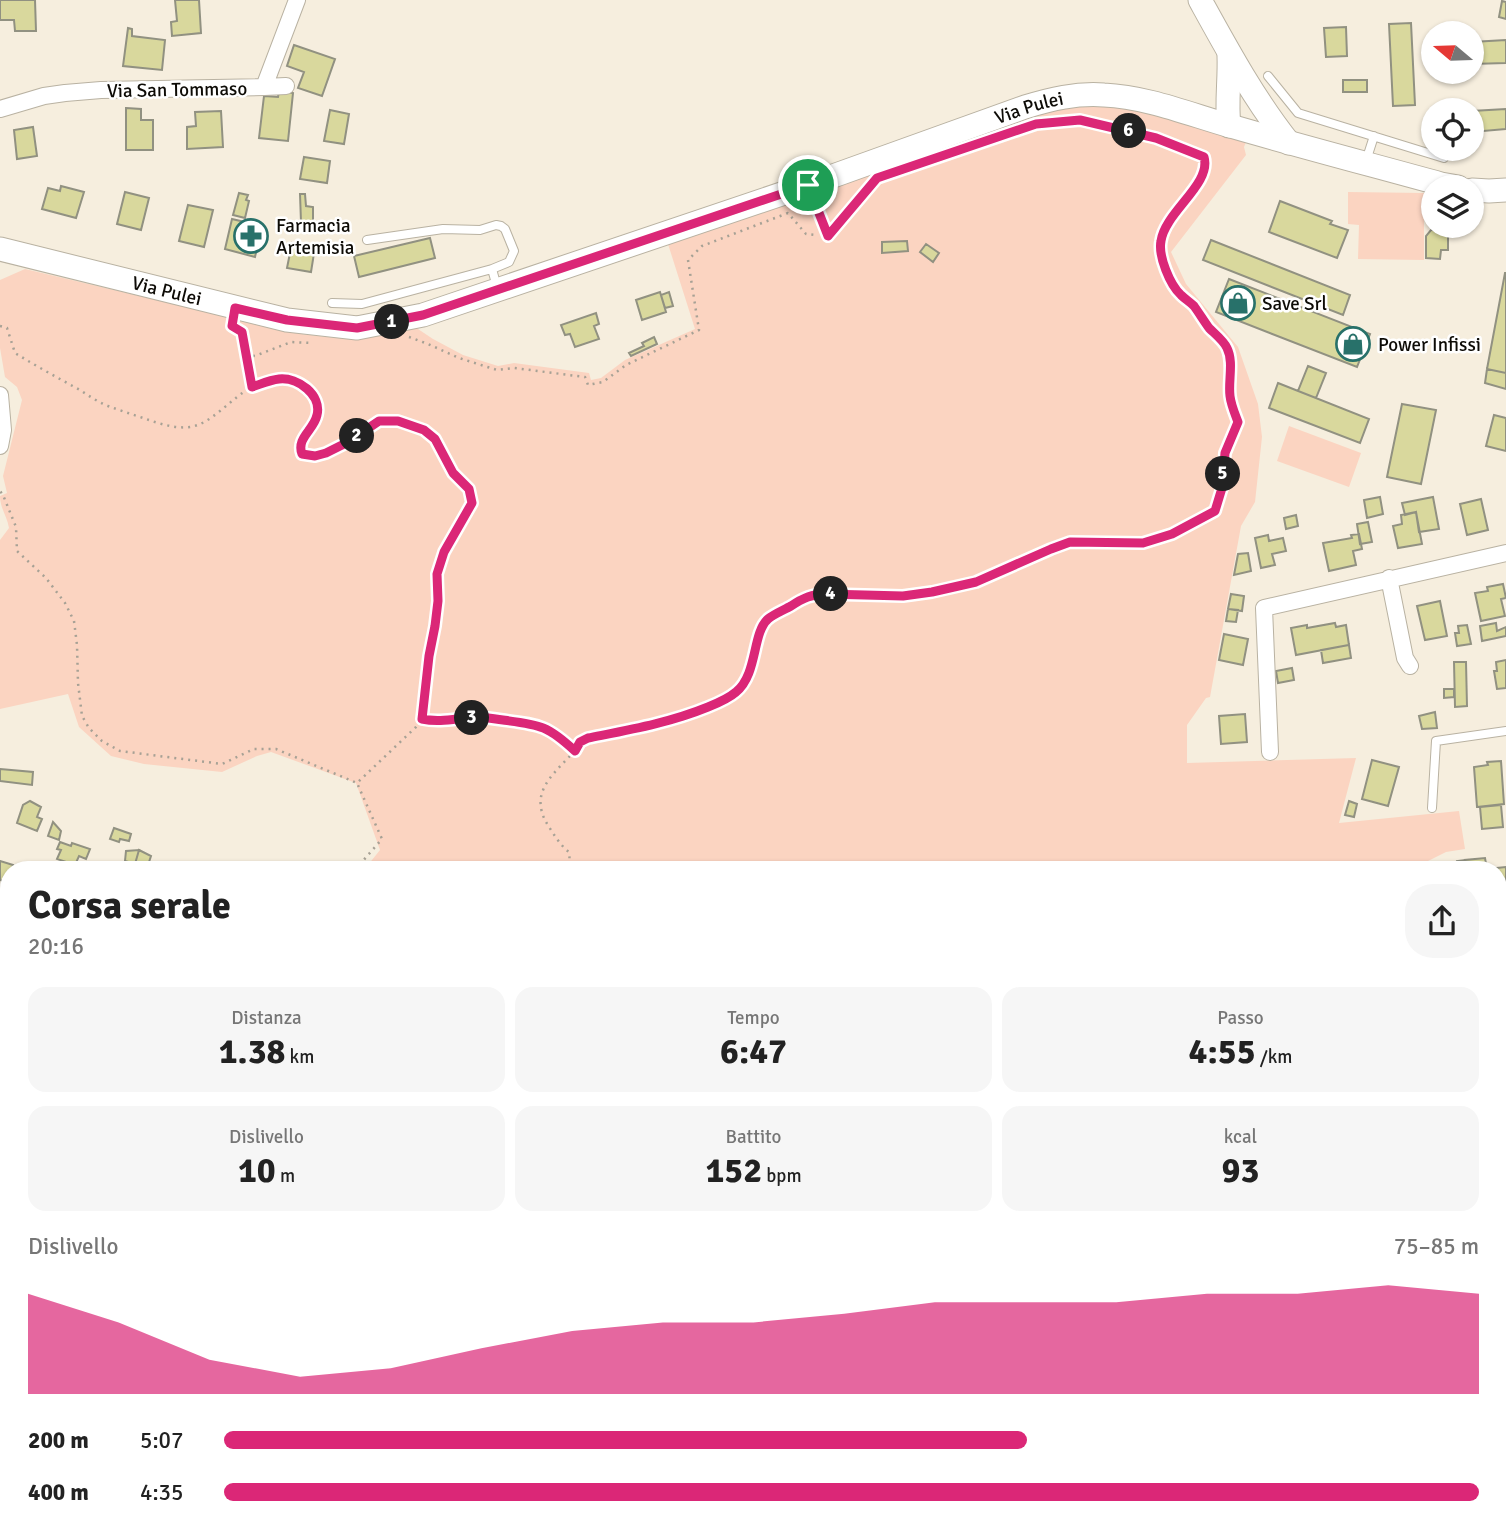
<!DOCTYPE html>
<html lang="it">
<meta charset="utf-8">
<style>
body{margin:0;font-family:Signika,sans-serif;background:#f6f6f6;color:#222;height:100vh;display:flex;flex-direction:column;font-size:26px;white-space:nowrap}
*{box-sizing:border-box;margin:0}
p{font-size:23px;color:#767676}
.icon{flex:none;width:38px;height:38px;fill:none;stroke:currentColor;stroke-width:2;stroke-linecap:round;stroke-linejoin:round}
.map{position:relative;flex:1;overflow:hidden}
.panel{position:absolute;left:0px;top:861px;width:1507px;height:672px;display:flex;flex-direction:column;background:#fff;border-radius:28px 28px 0 0;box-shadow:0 2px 5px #0004}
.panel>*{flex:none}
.needle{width:46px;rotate:289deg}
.buttons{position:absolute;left:1421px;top:21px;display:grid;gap:14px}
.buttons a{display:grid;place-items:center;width:63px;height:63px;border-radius:50%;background:#fff;box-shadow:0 2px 5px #0004;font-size:35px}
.pin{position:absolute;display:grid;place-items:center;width:60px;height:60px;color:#fff;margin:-30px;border:4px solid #fff;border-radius:50%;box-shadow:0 2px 7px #0007}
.km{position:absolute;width:35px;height:35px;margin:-18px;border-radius:50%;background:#222;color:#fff;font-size:19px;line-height:35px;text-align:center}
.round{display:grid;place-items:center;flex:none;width:74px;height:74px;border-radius:28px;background:#f6f6f6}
.overview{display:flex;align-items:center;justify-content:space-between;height:119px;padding:0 28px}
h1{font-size:38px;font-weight:800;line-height:52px}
.figures{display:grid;grid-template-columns:repeat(3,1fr);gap:10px;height:119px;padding:7px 28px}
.figures div{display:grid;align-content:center;border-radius:18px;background:#f6f6f6;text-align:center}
.figures b{font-size:35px;font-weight:800}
.figures small{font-size:19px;font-weight:400}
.figures p{font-size:19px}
.chart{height:196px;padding:14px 28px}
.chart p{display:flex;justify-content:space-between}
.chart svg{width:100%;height:126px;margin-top:7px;fill:#db2777;opacity:.7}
ul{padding:0 28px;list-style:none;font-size:23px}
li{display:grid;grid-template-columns:112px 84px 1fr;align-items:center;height:52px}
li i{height:18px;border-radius:9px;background:#db2777}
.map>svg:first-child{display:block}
.green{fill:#fbd4c1}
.building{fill:#d9d89d;stroke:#919181;stroke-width:2}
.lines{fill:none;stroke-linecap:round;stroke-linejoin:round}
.service-casing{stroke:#b9b2a2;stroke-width:10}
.minor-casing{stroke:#b9b2a2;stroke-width:18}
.tertiary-casing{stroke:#b9b2a2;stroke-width:24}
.secondary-casing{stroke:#b9b2a2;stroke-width:25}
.path{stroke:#a7a195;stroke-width:2.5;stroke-dasharray:2 5;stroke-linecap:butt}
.service{stroke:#fff;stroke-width:8}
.minor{stroke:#fff;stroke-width:16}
.tertiary{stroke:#fff;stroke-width:21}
.secondary{stroke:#fff;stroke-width:23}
.route-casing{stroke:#fff;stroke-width:14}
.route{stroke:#db2777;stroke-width:9}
.labels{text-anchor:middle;stroke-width:5;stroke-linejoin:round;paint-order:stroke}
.street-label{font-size:19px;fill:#0d0b06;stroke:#fff}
.poi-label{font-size:19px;fill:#0d0b06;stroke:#fff;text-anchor:start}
</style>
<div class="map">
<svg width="1506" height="1533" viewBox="0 0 1506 1533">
<rect width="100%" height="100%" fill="#f6eede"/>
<!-- green -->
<path class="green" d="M1089 103 1138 110 1246 142 1244 147 1246 155 1171 252 1186 284 1238 347 1258 404 1262 437 1255 502 1241 526 1210 697 1206 698 1187 725V763L1356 758 1339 823 1459 811 1465 849 1446 852 1416 867 1418 870H364L380 850 356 783 271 752 257 756 222 772 144 764 111 756 79 727 68 694 0 709V540L9 528C7 516 0 508 0 496L7 493 3 476 22 400 17 387 5 377 0 348V280L25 269 301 334 337 338H366L415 327 433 339 463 355 498 366 514 363 589 373 591 380 601 378 625 360 695 329 668 244 795 200 809 206 822 201 826 189 1045 113Z
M1348 192 1424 193V260L1358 259 1359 225 1348 224Z
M1289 426 1361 453 1349 487 1277 461Z
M1498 931 1506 936V981L1498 999Z
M9 1371V1464L0 1454V1384Z
M263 1524H330L313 1533H267Z"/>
<!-- building -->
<path class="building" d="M0 0H35L36 31H15L14 20H0Z
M175 0H199L201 33 172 36 171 22 177 21Z
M1502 1 1506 2V19L1499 17Z
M1411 23 1415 105 1393 106 1389 24Z
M1346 27 1347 56 1326 57 1324 28Z
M128 28 132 29V36L165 40 162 70 123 66Z
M1506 40V63L1472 64V42Z
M294 45 335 59 322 96 298 88 304 72 287 66Z
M1343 80H1367V92H1343Z
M279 91 293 93 288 141 259 138 264 96 278 97Z
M126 108 141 109V120H153V150H126Z
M1506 109V129L1472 132V111Z
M330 110 349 114 344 144 324 141Z
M221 111 223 147 187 149V127L196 126 195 112Z
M33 127 37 156 17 159 14 130Z
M304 157 330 161 327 183 300 179Z
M61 186 84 192 76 218 42 209 48 188 60 191Z
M125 192 149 198 141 230 117 224Z
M239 193 248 195 246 200 249 201 245 218 233 215Z
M300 194H305L306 206 313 207V226L301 222Z
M1280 201 1332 221 1330 224 1348 230 1337 258 1269 232Z
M188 205 213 210 204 247 179 241Z
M232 219 262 226 255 257 225 249Z
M1431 230H1443L1448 235V250H1441L1440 259 1426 258V236Z
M430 238 435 258 359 277 354 256Z
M1211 240 1350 295 1343 315 1203 260Z
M907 241 908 251 882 253V242Z
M292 243 315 247 311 272 287 268Z
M926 244 939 253 933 262 920 252Z
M1505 273H1506V373L1487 369Z
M1229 279 1370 334 1357 367 1216 312Z
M660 292 666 312 642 320 636 300Z
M669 292 673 306 665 308 661 295Z
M596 313 599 324 594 326 599 339 575 347 570 334 565 335 561 325Z
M654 337 657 344 631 356 629 353 644 346 642 343Z
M1308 366 1326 373 1316 398 1298 391Z
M1487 369 1506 373V389L1485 383Z
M1278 383 1369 419 1360 443 1269 408Z
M1402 404 1436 410 1421 484 1387 477Z
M1494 415 1506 418V451L1486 446Z
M1380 497 1383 514 1367 518 1364 500Z
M1433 497 1439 529 1419 532 1416 512 1405 515 1402 503Z
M1481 499 1488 530 1467 535 1460 504Z
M1416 512 1422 544 1398 548 1393 526 1402 524 1401 515Z
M1296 515 1298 526 1286 529 1284 518Z
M1368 522 1372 542 1360 544 1357 524Z
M1359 534 1362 549 1353 551 1356 565 1329 571 1323 543 1352 538 1351 535Z
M1268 535 1269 541 1283 538 1286 551 1272 554 1275 565 1261 568 1255 538Z
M1248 553 1251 571 1234 575 1238 554Z
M1503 584 1506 598 1501 599 1505 616 1481 621 1475 593 1488 591 1487 587Z
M1231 594 1244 596 1242 611 1228 609Z
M1440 601 1447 636 1425 640 1417 606Z
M1228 609 1238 610 1236 622 1226 621Z
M1335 623 1336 627 1346 625 1349 645 1296 655 1291 628 1307 625V628Z
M1496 623 1497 631 1506 627V636L1482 641 1480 626Z
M1467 625 1471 644 1457 646 1455 633H1459L1458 626Z
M1224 634 1248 639 1243 665 1219 660Z
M1349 645 1351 658 1323 663 1321 650Z
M1506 660V688L1497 689 1494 671H1497L1496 662Z
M1454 662H1466L1467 706 1455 707Z
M1292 668 1294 680 1278 683 1276 671Z
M1444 689H1454V697L1444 698Z
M1435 712 1437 728 1422 729 1419 716Z
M1245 714 1247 742 1221 744 1219 716Z
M1372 760 1399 767 1388 806 1362 799Z
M1501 761 1504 804 1477 807 1474 767 1488 765 1487 762Z
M0 769 33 772 32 785 0 781Z
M30 801 41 807 37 817 42 819 37 831 17 823 23 805Z
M1349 801 1357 804 1354 817 1345 815Z
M1501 805 1503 827 1482 829 1480 807Z
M53 822 61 831 59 840 48 836Z
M114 828 131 834 129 841 120 839 119 842 110 839Z
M60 842 71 846 72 843 90 849 86 859 79 856 75 865 57 859 61 850 57 849Z
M139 850 135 864 125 861 126 851Z
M139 850 151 856 147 868 135 864Z
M1485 858 1487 870H1467L1465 860Z
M1465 860 1467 870H1458L1457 861Z
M0 861 13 865 12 870H9L8 883 0 880Z
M1506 867V892H1498V870L1487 869Z
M6 937 9 939V959L0 956V951Z
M353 1524H372L374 1529 362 1533H349L347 1526Z
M397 1524H414L416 1533H399Z
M442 1524H460V1533H436V1530H442Z
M470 1524H496L498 1533H484L483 1530 472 1533Z
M797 1524H820L821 1528 819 1529 820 1533H800Z
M869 1524H879L887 1533H869Z
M1350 1524H1406L1412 1533H1349Z
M137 1526H148V1532L154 1533H129H137Z"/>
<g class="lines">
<!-- service casing -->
<g class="service-casing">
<path id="service" d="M1268 76 1298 113 1444 158
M1366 161 1374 136
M809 188 828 236
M367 240 443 229 480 230 496 225 501 226 505 229 514 251 509 262 492 269
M332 303 362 304 492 269 497 287
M1432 808 1436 741 1506 731
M1498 1022 1506 1002
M1498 1092 1506 1105"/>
</g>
<!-- minor casing -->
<g class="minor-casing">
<path id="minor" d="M264 87 286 86
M0 109 44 96 65 93 101 90 264 87 297 0
M0 395 3 430 0 446
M1389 578 1405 658 1410 666
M1270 752 1264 608 1506 553
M0 905 9 908
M1498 923 1506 926
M525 1524 526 1533"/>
</g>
<!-- tertiary casing -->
<g class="tertiary-casing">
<path id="tertiary" d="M1498 1501 1506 1502
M750 1524 752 1533
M538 1533 571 1524"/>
</g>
<!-- secondary casing -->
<g class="secondary-casing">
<g id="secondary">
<path d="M1200 0C1227 49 1254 99 1289 143"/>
<path d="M1229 126C1226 103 1230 80 1229 56"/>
<path d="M1472 190 1489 191 1506 190"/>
<path id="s1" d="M0 249 287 320 357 328 423 315 808 185 1025 107C1051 99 1076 93 1104 95 1148 97 1191 115 1234 127 1303 147 1372 165 1441 184L1458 187"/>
</g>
</g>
<!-- path -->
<path class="path" d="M835 227 874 182
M0 326 7 328 15 353C36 366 58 378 80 390 89 396 98 402 108 406 119 410 131 414 143 418 158 423 174 429 190 427 212 424 232 397 252 387 258 384 266 383 272 381 286 377 301 381 310 393 334 421 294 430 302 454 324 461 348 442 366 430 370 427 375 423 379 421 390 418 402 421 411 425 419 428 429 432 434 439 440 446 442 456 447 463 455 477 471 486 473 503L444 552 437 574 438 601 435 626 429 656 422 719 416 727 357 783 276 749H254L222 764 120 751 102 741 89 728 82 716 78 683 77 645 74 621 65 603 46 578 17 551 16 527 3 495 0 491
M234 327 242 332 252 387
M409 337 428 344 459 358 497 370 514 368 585 377 588 385 603 382 626 365 699 330 688 260 702 246 788 213 806 234 815 235
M246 355 255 356 291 342 312 343
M422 719C441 723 457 718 476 717 485 717 494 719 503 720 540 725 547 725 575 751
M355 870 382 839 357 783
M563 870C570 865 570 860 569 852 560 845 555 836 549 827 529 796 548 779 569 757 576 750 579 743 588 738 628 730 669 722 708 707 718 703 728 699 736 692 758 674 752 634 768 619 774 614 784 610 791 606 803 598 812 594 826 594L903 595 932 592 976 582 1051 549 1070 542 1143 543 1173 534 1215 511 1222 488 1225 452 1235 433 1238 422 1230 399 1229 377 1231 361 1227 347 1208 326 1193 305 1180 294 1169 276 1162 256 1161 241 1170 218 1203 175 1207 165 1204 157 1156 138 1080 119 1038 123"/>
<!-- service -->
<use href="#service" class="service"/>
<!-- minor -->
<use href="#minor" class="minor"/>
<!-- tertiary -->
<use href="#tertiary" class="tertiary"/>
<!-- secondary -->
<use href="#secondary" class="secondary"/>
</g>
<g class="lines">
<!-- route casing -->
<g class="route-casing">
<path id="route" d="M1080 120 1156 138 1204 157C1212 184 1165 212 1161 241 1158 256 1170 285 1181 295 1185 299 1190 302 1194 306 1199 313 1204 321 1209 328 1215 334 1224 341 1227 348 1234 362 1228 381 1230 396 1231 405 1235 414 1238 422L1225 453 1222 488 1215 511 1172 534 1143 543 1070 542 1051 549 976 582 932 592 903 596 826 594C812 594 803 598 791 606 784 610 774 614 768 619 752 633 758 674 736 692 728 699 718 703 708 707 669 723 628 730 588 738L580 742 575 751C547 725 540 725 503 720 494 719 485 717 476 717 457 718 441 723 422 719L429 656 435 626 438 601 437 574 444 552 472 503 469 489 453 473 435 439 424 430 398 421H379L348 442 326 453 315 456 302 454C296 438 314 430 317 415 322 395 298 377 279 379 270 380 261 384 252 387L242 332 232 326 235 308 287 320 357 328 423 315 808 185 828 236 877 178 1036 124Z"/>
</g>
<!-- route -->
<use href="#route" class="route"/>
</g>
<!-- icons -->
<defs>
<g id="pharmacy-ring" transform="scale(1.75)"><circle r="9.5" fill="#fff" stroke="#28716a" stroke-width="1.5"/><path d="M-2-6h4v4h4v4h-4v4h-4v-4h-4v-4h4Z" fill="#28716a"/></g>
<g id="shop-ring" transform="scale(1.75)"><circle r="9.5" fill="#fff" stroke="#28716a" stroke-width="1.5"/><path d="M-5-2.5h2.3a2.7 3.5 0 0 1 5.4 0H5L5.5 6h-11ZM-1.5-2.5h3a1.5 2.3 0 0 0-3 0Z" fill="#28716a"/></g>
</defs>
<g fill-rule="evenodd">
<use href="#pharmacy-ring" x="251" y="236"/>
<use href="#shop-ring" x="1238" y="303"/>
<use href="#shop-ring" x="1353" y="344"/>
</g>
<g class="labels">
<!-- street labels -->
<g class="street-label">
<text transform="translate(177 89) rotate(-1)" y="7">Via San Tommaso</text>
<text dy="7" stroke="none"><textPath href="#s1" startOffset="1074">Via Pulei</textPath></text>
<text dy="7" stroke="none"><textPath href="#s1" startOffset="172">Via Pulei</textPath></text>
</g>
<!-- poi labels -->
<g class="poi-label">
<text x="276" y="232">Farmacia<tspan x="276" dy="22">Artemisia</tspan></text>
<text x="1262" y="310">Save Srl</text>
<text x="1378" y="351">Power Infissi</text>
</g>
</g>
</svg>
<div class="buttons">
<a><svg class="needle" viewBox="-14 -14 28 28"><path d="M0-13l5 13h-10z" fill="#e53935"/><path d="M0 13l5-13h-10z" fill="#767676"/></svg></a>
<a><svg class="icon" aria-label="locate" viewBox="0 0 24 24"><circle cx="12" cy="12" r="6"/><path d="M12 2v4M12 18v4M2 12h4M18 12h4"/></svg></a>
<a><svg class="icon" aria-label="layers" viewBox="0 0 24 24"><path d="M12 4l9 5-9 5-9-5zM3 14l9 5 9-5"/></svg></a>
</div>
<div class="pin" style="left:808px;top:185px;background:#1e9e55"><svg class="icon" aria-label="arrive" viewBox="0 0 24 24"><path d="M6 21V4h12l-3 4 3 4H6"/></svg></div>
<b class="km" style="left:392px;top:322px">1</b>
<b class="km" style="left:357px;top:436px">2</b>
<b class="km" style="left:472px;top:718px">3</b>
<b class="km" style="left:831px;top:594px">4</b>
<b class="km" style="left:1223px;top:474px">5</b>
<b class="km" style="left:1129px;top:131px">6</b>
<section class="panel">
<div class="overview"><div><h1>Corsa serale</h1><p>20:16</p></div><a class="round"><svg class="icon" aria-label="share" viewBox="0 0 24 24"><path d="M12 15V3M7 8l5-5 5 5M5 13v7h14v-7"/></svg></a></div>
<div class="figures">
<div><p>Distanza</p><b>1.38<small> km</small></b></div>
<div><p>Tempo</p><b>6:47</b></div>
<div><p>Passo</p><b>4:55<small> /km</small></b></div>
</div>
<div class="figures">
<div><p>Dislivello</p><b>10<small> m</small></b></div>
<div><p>Battito</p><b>152<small> bpm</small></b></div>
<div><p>kcal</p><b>93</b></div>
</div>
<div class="chart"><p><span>Dislivello</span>75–85 m</p>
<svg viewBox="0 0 160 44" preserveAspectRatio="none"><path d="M0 44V9L10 19L20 32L30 38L40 35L50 28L60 22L70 19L80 19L90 16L100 12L110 12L120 12L130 9L140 9L150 6L160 9V44z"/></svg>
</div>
<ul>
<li><b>200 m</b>5:07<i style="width:64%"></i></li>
<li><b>400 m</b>4:35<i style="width:100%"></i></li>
</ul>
</section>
</div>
